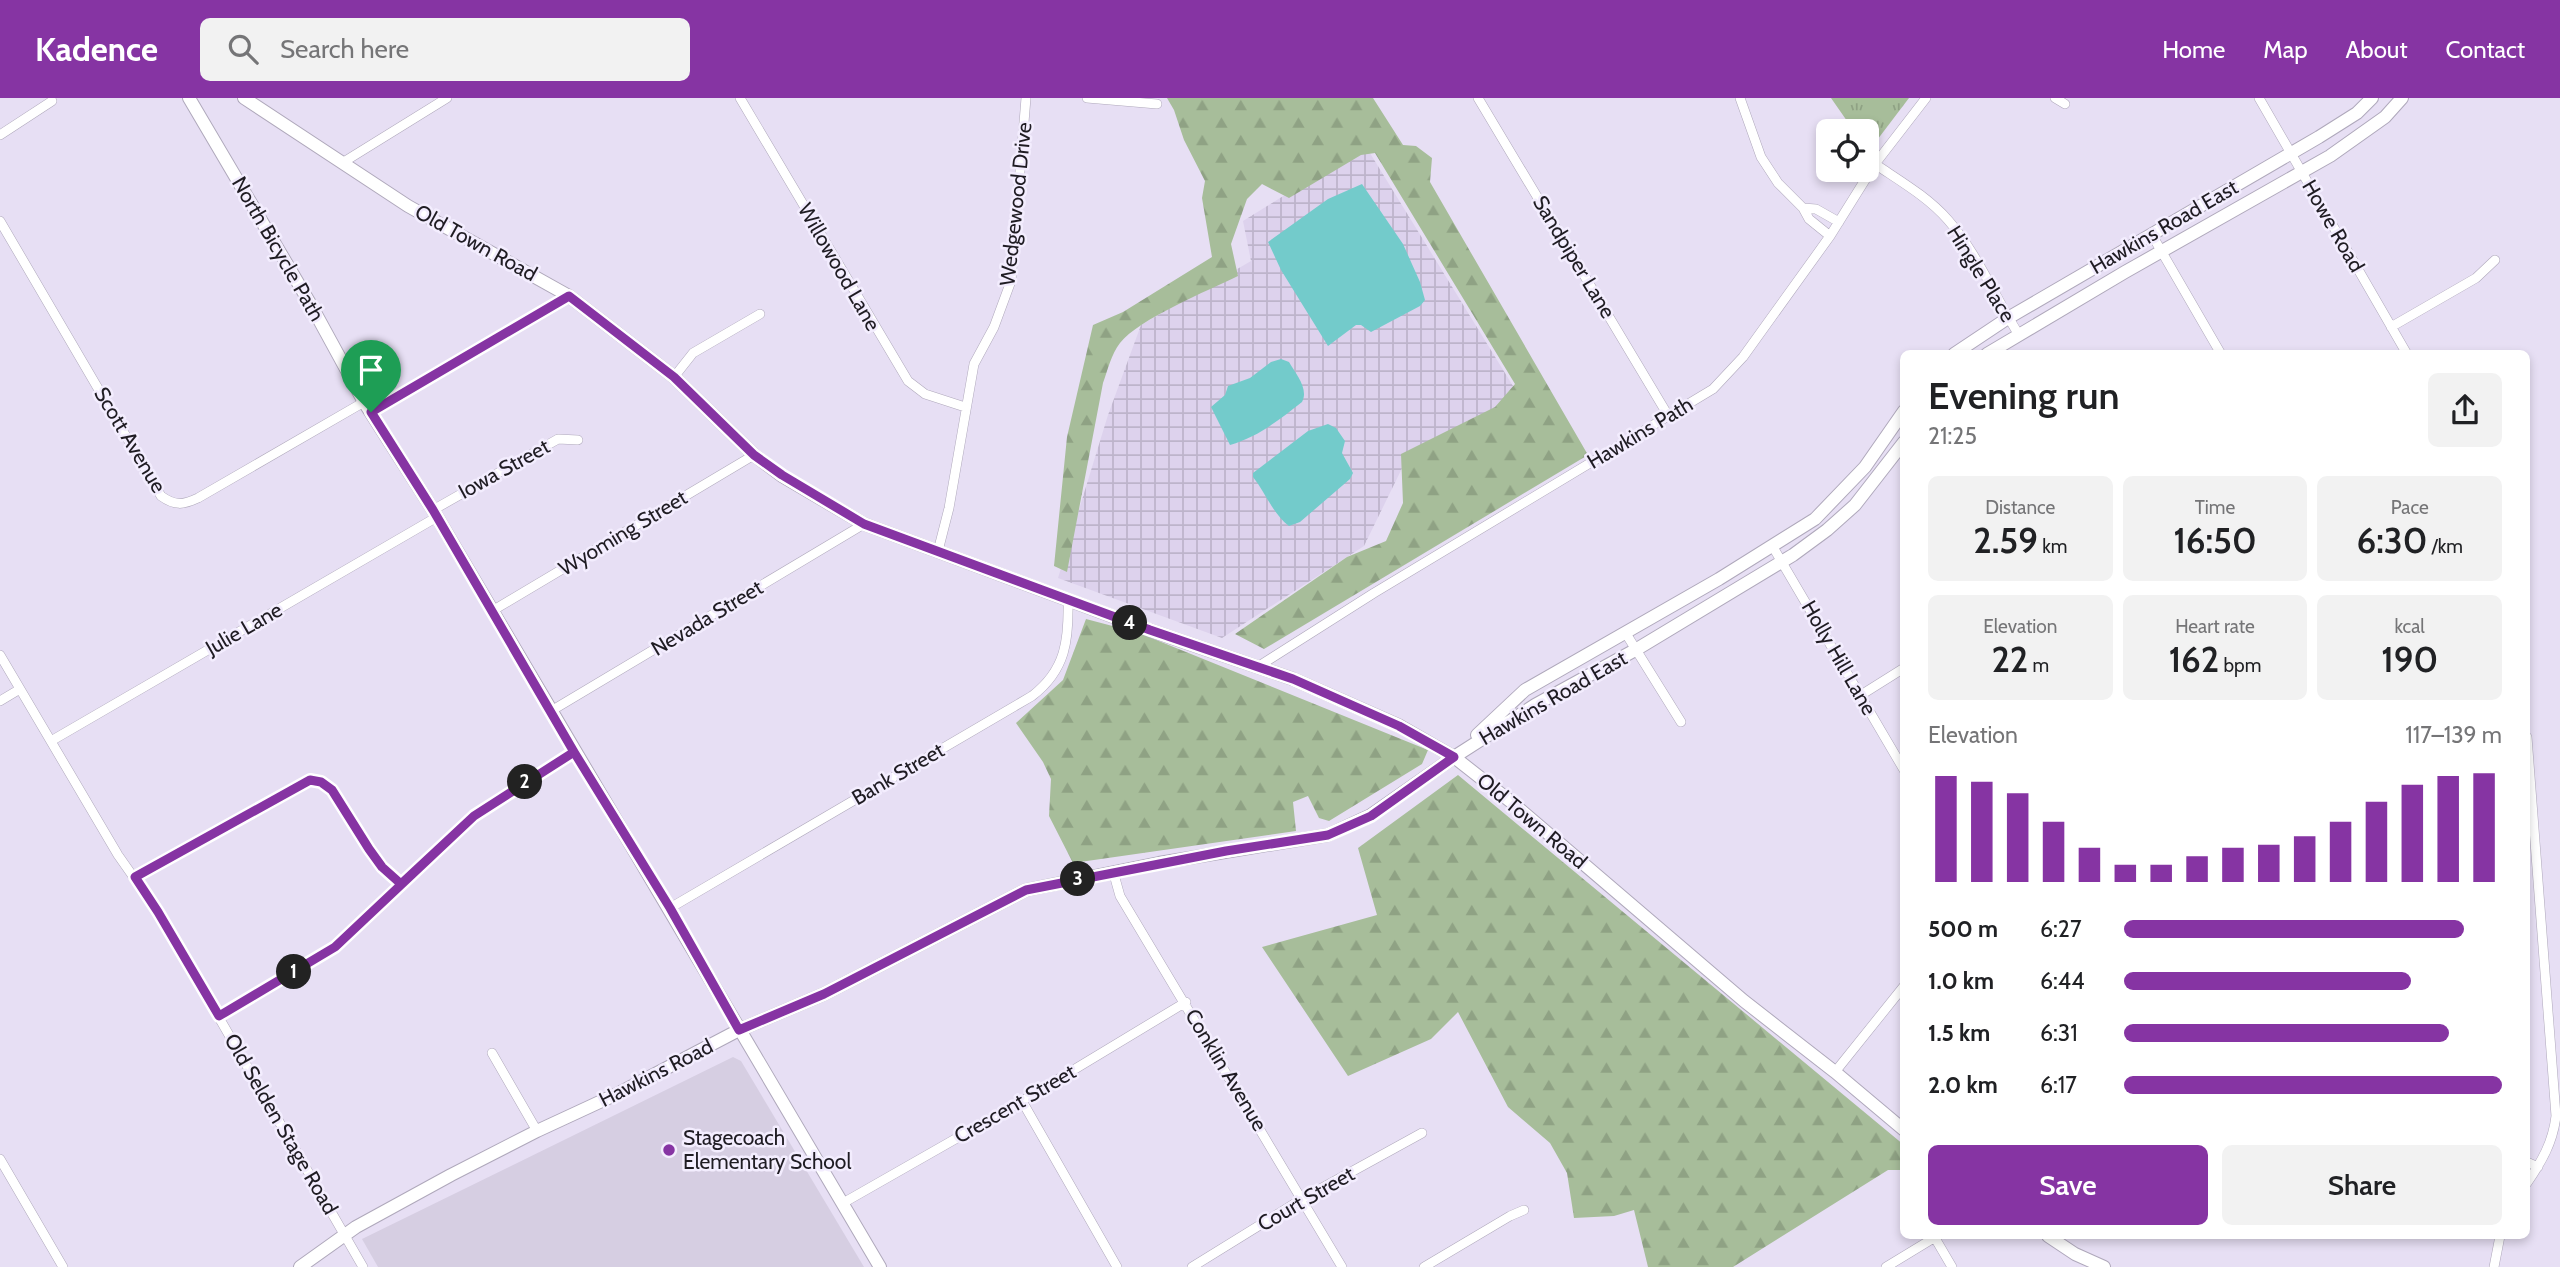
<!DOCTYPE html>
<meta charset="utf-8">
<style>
body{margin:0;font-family:Cabin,sans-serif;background:#f2f2f2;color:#202124;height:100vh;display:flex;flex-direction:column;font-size:26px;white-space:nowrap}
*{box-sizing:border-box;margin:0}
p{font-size:23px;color:#757577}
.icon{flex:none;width:38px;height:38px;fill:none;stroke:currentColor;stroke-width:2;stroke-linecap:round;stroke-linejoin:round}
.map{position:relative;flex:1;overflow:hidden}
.sheet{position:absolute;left:1900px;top:252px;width:630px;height:889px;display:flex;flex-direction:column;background:#fff;border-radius:10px;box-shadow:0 4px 10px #0003}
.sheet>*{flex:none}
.controls{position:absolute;left:1816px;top:21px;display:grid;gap:14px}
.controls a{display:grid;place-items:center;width:63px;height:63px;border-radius:10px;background:#fff;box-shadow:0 4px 10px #0003;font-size:35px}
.pin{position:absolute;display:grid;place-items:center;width:60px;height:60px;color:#fff;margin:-72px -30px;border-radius:50% 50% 50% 0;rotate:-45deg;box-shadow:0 0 7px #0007}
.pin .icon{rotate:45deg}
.km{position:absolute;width:35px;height:35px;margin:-18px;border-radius:50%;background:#222;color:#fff;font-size:19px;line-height:35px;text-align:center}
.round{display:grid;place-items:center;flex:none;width:74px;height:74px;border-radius:10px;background:#f2f2f2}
.headline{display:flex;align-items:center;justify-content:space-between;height:119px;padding:0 28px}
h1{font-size:38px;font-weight:600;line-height:52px}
.metrics{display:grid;grid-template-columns:repeat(3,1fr);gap:10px;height:119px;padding:7px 28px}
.metrics div{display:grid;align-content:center;border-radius:10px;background:#f2f2f2;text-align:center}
.metrics b{font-size:35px;font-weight:600}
.metrics small{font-size:19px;font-weight:400}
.metrics p{font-size:19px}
.chart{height:196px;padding:14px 28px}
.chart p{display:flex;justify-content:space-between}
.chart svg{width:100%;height:126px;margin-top:7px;stroke:#8634a3;stroke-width:6}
.primary-button{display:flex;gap:14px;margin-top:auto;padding:14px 28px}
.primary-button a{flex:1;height:80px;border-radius:10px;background:#8634a3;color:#fff;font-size:28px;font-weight:600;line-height:80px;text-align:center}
.primary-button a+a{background:#f2f2f2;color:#202124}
ul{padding:0 28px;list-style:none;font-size:23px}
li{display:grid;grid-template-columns:112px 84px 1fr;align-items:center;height:52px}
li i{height:18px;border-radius:9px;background:#8634a3}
header{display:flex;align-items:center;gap:42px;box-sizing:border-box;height:98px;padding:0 35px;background:#8634a3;color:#fff}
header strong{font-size:33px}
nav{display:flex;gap:38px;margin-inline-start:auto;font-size:24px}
.search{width:490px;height:63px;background:#f2f2f2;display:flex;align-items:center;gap:18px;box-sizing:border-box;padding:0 24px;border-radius:10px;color:#757577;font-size:26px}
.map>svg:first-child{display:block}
.industrial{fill:url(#industrial-grid)}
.education{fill:#d6cee2}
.forest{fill:url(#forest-firs)}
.park{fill:url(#park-tufts)}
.water{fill:#73cbcb}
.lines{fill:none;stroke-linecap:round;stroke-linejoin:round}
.street-casing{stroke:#afa8bb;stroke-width:10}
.secondary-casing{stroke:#afa8bb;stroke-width:14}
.street{stroke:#fff;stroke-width:9}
.secondary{stroke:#fff;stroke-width:12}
.route-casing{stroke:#fff;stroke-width:14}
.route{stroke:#8634a3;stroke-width:9}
.poi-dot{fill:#8634a3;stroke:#f3edfe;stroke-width:2.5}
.labels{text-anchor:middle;stroke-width:5;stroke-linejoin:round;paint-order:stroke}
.street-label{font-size:21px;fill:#1f1c23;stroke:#f3edfe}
.poi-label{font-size:21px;fill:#1f1c23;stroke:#f3edfe;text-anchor:start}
</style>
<header>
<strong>Kadence</strong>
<div class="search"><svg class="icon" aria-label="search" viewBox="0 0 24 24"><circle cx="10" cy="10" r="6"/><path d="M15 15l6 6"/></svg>Search here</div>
<nav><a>Home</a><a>Map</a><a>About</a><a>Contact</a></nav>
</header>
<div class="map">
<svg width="2560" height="1169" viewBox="0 0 2560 1169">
<defs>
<pattern id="industrial-grid" width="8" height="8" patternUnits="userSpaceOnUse" patternTransform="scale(1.75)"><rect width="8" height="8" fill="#ddd2ed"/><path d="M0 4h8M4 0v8" fill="none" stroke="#bdb4cb"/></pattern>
<pattern id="forest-firs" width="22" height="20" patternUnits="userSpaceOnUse" patternTransform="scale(1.75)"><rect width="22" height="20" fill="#a7bd9a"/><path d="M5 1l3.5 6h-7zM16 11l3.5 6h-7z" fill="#8fa284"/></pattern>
<pattern id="park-tufts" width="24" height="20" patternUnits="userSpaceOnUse" patternTransform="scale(1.75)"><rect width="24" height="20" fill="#a7bd9a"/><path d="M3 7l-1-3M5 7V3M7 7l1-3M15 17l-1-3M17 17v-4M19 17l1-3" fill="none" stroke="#8fa284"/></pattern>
</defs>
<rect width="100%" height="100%" fill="#e7dff4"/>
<!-- industrial -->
<path class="industrial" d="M1365 47 1521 301 1409 356 1364 448 1222 540 1058 480 1108 317 1141 227 1251 163 1243 123Z"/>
<!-- education -->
<path class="education" d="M733 959 741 963 864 1169H378L362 1141Z"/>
<!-- forest -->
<path class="forest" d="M1167 0H1373L1403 47 1416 48 1432 60 1430 84 1588 357 1264 551 1235 536 1347 459 1386 443 1403 405 1401 356 1495 309 1515 286 1375 55 1361 57 1289 100 1262 86 1247 101 1231 146 1238 178C1207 193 1139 221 1120 245 1111 257 1108 271 1103 285L1067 474 1054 468 1067 339 1093 227 1123 214 1212 159 1202 100 1205 83 1184 42 1174 12Z
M1086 521 1139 535 1428 652 1422 666 1329 723 1319 720 1308 698 1293 704 1296 733 1073 765 1049 718 1051 681 1043 664 1016 625 1063 582Z
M1458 677 1904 1047V1072H1888L1733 1169H1648L1634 1112 1614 1118 1574 1120 1567 1075 1550 1045 1508 1009 1458 914 1431 941 1348 978 1262 849 1377 817 1358 750Z"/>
<!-- park -->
<path class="park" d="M1831 0H1909L1868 54 1867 33H1854Z"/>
<!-- water -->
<path class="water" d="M1362 86 1403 146 1420 184 1425 202 1420 208 1371 234 1361 227H1356L1328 248 1281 172 1268 144 1328 101Z
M1281 261 1289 264C1296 276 1309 291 1302 304 1279 322 1258 339 1230 347L1211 309 1225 297 1228 288 1250 280 1271 264Z
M1328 326 1336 330 1345 343 1342 355 1353 375 1350 381 1300 424 1289 428C1273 416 1265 394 1253 379V375L1308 333Z"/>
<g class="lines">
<!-- street casing -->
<g class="street-casing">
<path id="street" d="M740 0 908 283 925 296 965 309
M1087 0 1157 6
M1478 0 1669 319
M1740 0 1761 59 1778 85 1803 110 1809 121 1830 138
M2055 0 2065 6
M2259 0 2407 256
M0 37 52 3
M342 65 447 0
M1875 66C1900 83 1928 99 1948 122 1977 155 1995 199 2019 237
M1803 110 1816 111 1839 124
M0 123 161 398C175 408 183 407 198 400L364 304
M2152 137 2221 256
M2391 229 2476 180 2495 162
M674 279 693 255 760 216
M371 314 569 198
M433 412 558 341 578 342
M1773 449 1904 672
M938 453 949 410 974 266 994 229 1011 183 1026 0
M492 513 754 357
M1625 534 1681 624
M0 557 118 757 158 814 363 1169
M1259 568 1374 495 1713 291 1743 259 1830 138 1875 66 1926 0
M1861 597 1904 570
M0 603 20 591
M551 613 864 426
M2527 639 2556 1018C2553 1044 2542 1063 2527 1085
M51 643 437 419
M1113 773 1120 798 1342 1169
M134 779 301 686C314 681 323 682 333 692 353 726 371 759 401 786
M670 810 1032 598C1066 572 1069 542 1068 501
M219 918 335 849 474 718 574 654
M492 955 537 1033
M1835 974 1904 888
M1022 1003 1117 1169
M0 1061 63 1169
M2527 1064 2538 1069
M843 1105 1022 1003 1186 904
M1935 1140 1952 1169
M1192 1169 1302 1101 1422 1035
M1424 1169 1510 1118 1524 1112
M1886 1169 1937 1138
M2494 1169 2500 1138"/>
</g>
<!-- secondary casing -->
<g class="secondary-casing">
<path id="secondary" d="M189 0 311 207 364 304 433 412 880 1169
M244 0 408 108 569 198 674 279 754 357 782 378 864 426 1149 532 1293 581 1400 628 1454 659 1510 703 1744 903 1835 974 1904 1032
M1954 256 2008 220 2319 39 2357 15 2372 0
M1987 256 2125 174 2330 58 2385 19 2402 0
M1477 637 1525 592 1719 481 1815 421 1865 369 1904 313
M2048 1138 2075 1156 2104 1169
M300 1169 356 1129 451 1077 537 1033 619 995 739 932 824 896 1026 792 1159 765 1328 737 1371 717 1454 659 1535 607 1637 551 1793 457 1827 432 1855 407 1904 344"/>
</g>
<!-- street -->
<use href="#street" class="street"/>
<!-- secondary -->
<use href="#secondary" class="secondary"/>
</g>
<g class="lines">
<!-- route casing -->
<g class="route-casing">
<path id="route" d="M371 314 433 412 574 654 474 718 335 849 219 918 158 814 135 779 310 682 321 684 332 692 369 751 382 769 401 786 474 718 574 654 670 810 739 932 824 896 1026 792 1226 753 1328 737 1371 718 1454 659 1399 628 1293 581 1150 532 864 426 782 377 754 357 674 279 569 198 371 314"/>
</g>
<!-- route -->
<use href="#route" class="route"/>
</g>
<!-- markers -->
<circle class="poi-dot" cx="669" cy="1052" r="7"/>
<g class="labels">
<!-- street labels -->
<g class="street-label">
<text transform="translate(1016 106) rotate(-84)" y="7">Wedgewood Drive</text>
<text transform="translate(2333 128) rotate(60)" y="7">Howe Road</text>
<text transform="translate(2164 129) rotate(-30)" y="7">Hawkins Road East</text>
<text transform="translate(476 145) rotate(29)" y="7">Old Town Road</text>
<text transform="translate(278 151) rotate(60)" y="7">North Bicycle Path</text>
<text transform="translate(1574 159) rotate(59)" y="7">Sandpiper Lane</text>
<text transform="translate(839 169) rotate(60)" y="7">Willowood Lane</text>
<text transform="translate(1981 176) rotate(58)" y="7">Hingle Place</text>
<text transform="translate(1640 335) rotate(-31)" y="7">Hawkins Path</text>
<text transform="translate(130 342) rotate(59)" y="7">Scott Avenue</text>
<text transform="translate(504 371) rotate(-29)" y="7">Iowa Street</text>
<text transform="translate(623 435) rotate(-31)" y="7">Wyoming Street</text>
<text transform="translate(707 520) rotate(-31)" y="7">Nevada Street</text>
<text transform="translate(244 531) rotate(-30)" y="7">Julie Lane</text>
<text transform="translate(1839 560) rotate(60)" y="7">Holly Hill Lane</text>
<text transform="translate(1553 600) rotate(-30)" y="7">Hawkins Road East</text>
<text transform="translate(898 676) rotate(-30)" y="7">Bank Street</text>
<text transform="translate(1532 723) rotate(40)" y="7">Old Town Road</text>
<text transform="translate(1226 972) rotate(59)" y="7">Conklin Avenue</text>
<text transform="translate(656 975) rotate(-27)" y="7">Hawkins Road</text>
<text transform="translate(1015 1006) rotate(-30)" y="7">Crescent Street</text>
<text transform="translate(281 1026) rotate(60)" y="7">Old Selden Stage Road</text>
<text transform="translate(1306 1101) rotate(-30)" y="7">Court Street</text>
</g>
<!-- poi labels -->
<g class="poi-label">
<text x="683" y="1047">Stagecoach<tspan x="683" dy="24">Elementary School</tspan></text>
</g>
</g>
</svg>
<div class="controls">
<a><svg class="icon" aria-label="locate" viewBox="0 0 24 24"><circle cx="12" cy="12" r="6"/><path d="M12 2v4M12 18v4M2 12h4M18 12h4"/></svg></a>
</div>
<div class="pin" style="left:371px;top:314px;background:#1e9e55"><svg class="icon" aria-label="arrive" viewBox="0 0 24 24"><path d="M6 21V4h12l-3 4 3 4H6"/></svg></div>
<b class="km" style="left:294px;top:874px">1</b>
<b class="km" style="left:525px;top:684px">2</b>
<b class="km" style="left:1078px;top:781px">3</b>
<b class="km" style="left:1130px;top:525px">4</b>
<section class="sheet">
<div class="headline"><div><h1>Evening run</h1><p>21:25</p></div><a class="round"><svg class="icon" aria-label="share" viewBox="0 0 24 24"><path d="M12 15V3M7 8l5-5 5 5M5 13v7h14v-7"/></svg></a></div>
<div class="metrics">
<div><p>Distance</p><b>2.59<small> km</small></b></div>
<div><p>Time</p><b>16:50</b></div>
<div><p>Pace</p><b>6:30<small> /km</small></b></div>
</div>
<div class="metrics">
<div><p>Elevation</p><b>22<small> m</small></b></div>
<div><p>Heart rate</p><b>162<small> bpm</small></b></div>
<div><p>kcal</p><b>190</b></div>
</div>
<div class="chart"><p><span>Elevation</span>117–139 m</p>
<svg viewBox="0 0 160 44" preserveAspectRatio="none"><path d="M5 44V7M15 44V9M25 44V13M35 44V23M45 44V32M55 44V38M65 44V38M75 44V35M85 44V32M95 44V31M105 44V28M115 44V23M125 44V16M135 44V10M145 44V7M155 44V6"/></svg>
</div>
<ul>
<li><b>500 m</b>6:27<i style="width:90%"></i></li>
<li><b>1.0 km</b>6:44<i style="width:76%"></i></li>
<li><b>1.5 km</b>6:31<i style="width:86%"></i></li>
<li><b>2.0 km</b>6:17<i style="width:100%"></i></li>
</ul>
<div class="primary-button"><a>Save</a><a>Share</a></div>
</section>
</div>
